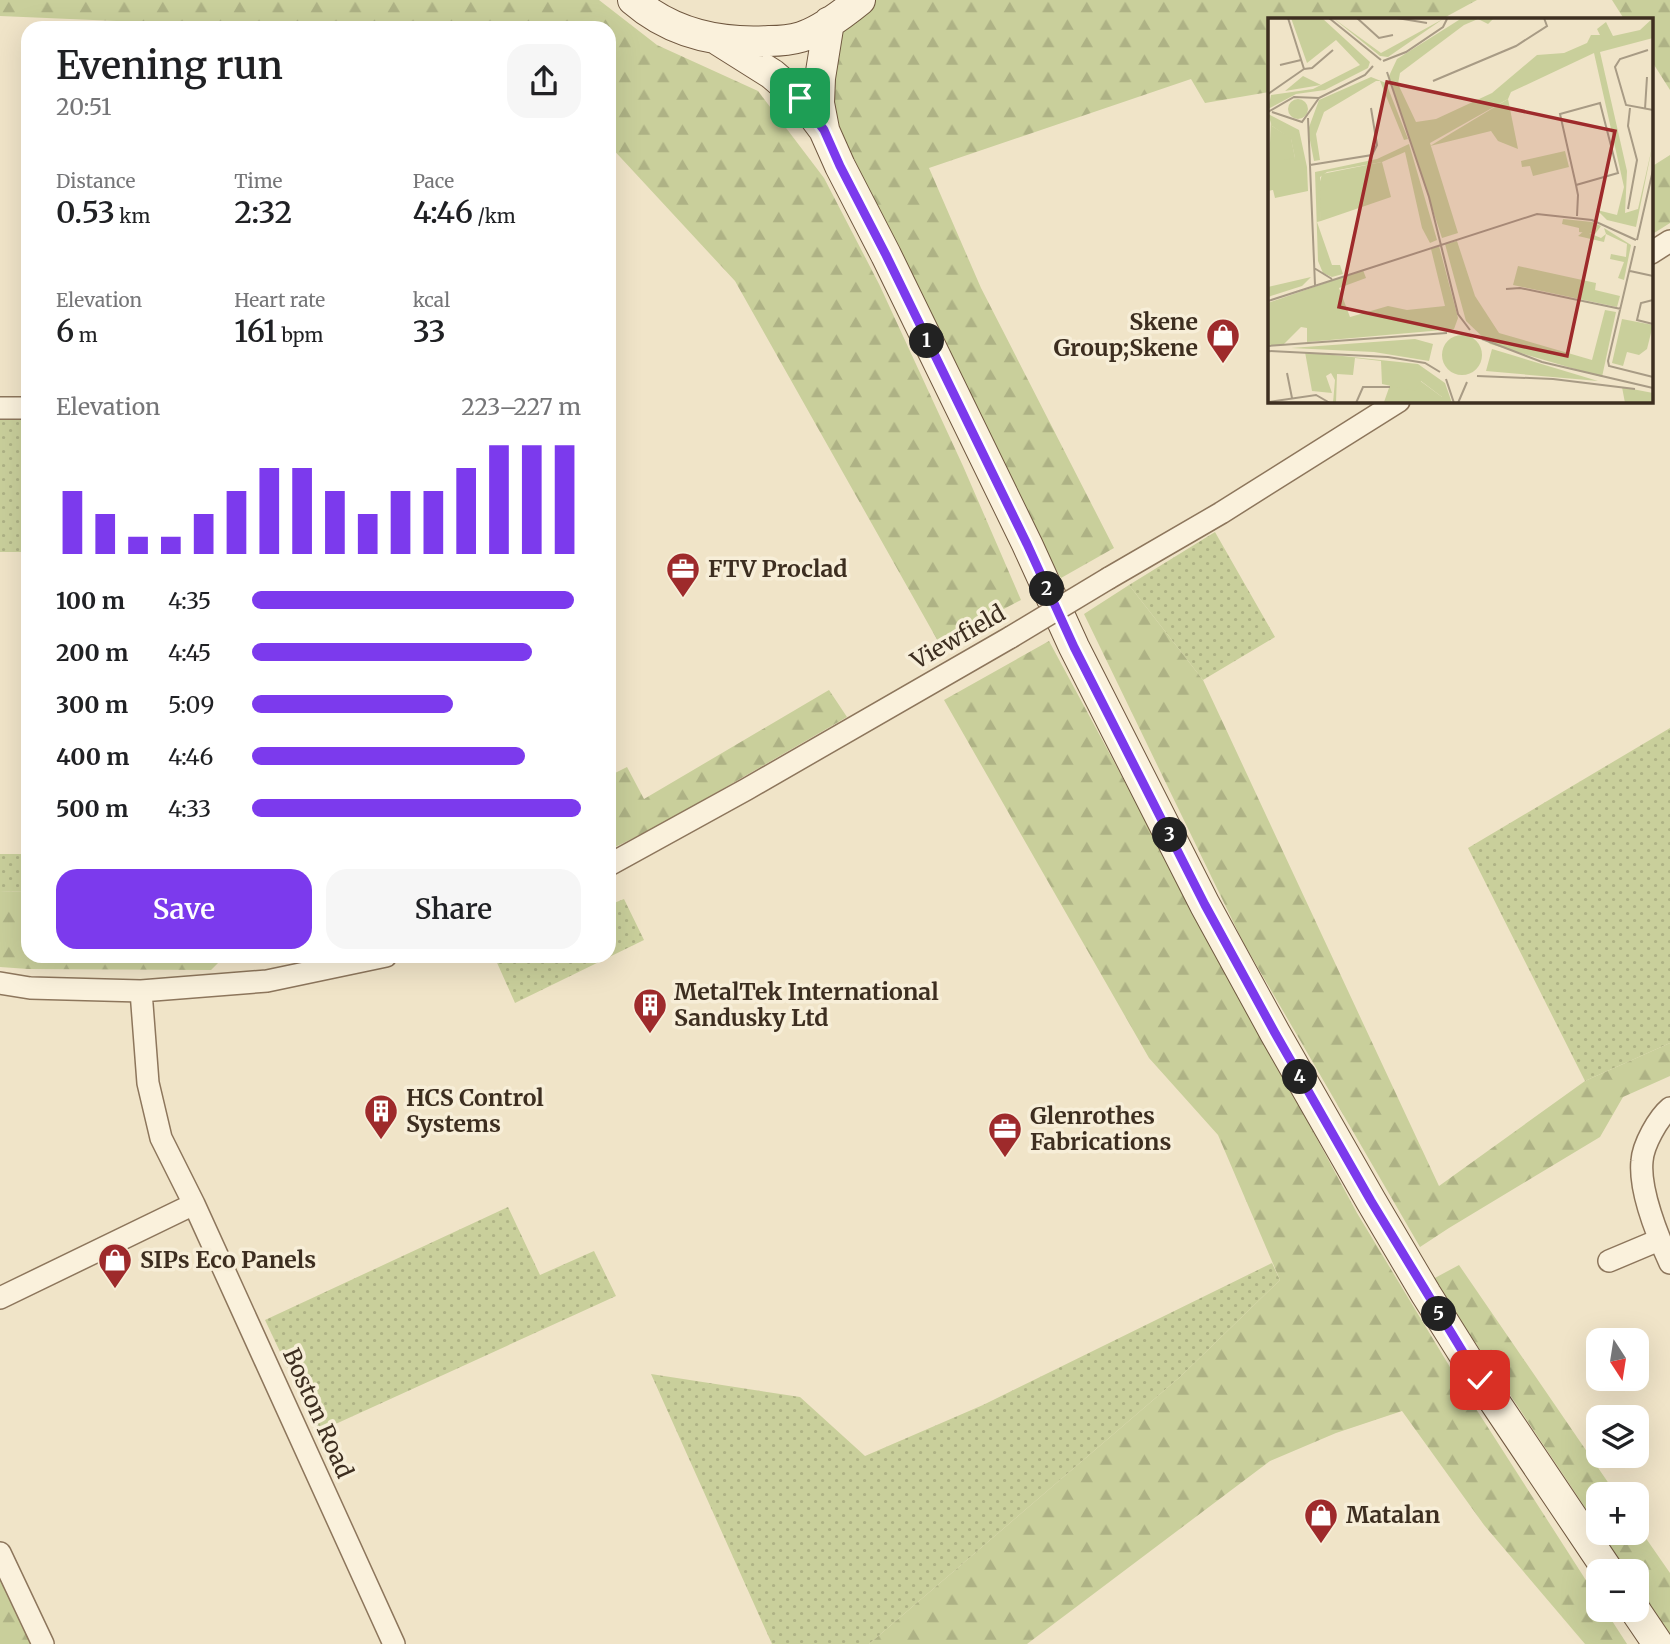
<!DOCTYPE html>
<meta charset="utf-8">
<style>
body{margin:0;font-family:Merriweather,serif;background:#f6f6f6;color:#202124;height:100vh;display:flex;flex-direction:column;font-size:26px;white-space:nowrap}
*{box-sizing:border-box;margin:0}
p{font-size:23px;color:#757577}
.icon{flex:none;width:38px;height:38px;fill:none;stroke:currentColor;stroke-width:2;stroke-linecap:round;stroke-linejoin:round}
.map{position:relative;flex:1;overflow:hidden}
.sheet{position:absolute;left:21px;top:21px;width:595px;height:942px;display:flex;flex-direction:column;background:#fff;border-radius:21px;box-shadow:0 7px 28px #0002}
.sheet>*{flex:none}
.needle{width:46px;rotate:168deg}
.controls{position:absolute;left:1586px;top:1328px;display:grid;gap:14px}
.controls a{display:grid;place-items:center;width:63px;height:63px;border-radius:14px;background:#fff;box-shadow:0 7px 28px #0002;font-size:35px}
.pin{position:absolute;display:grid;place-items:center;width:60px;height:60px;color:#fff;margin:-30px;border-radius:14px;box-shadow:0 4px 10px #0006}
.km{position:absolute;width:35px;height:35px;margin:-18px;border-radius:50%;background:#222;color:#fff;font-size:19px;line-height:35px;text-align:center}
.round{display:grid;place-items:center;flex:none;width:74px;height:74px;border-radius:21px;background:#f6f6f6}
.overview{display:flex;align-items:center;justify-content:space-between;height:119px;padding:0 35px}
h1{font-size:38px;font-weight:600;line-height:52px}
.figures{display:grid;grid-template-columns:repeat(3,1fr);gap:10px;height:119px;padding:7px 35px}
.figures div{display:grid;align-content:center}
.figures b{font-size:30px;font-weight:600}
.figures small{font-size:19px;font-weight:400}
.figures p{font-size:19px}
.chart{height:196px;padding:14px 35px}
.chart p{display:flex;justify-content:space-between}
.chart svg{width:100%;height:126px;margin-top:7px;stroke:#7c3aed;stroke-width:6}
.action{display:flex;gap:14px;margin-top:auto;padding:14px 35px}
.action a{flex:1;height:80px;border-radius:21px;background:#7c3aed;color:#fff;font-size:28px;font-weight:600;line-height:80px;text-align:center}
.action a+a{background:#f6f6f6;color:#202124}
ul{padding:0 35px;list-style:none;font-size:23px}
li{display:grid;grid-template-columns:112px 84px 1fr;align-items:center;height:52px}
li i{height:18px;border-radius:9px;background:#7c3aed}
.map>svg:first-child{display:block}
.grass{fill:url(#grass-dots)}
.forest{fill:url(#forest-firs)}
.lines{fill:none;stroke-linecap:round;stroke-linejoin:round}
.minor-casing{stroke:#8d765c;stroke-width:24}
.secondary-casing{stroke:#6f573f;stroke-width:32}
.minor{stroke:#faf1dc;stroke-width:21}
.secondary{stroke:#faf1dc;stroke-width:30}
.minor-bridge-casing{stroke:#8d765c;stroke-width:24;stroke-linecap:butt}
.minor-bridge{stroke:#faf1dc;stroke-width:21}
.route-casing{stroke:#fff;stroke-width:14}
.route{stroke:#7c3aed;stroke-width:9}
.labels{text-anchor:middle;stroke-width:7;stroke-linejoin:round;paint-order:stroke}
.poi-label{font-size:23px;font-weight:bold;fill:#3d2e20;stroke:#f7eed8;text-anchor:start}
.street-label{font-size:23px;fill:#3d2e20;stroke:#f7eed8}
.inset-road{fill:none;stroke:#a89b85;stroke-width:2}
.view{fill:#9e2a2b;fill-opacity:0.15;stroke:#9e2a2b;stroke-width:3.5}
.inset-edge{fill:none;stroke:#3d2e20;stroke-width:3.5}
</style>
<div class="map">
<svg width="1670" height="1644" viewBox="0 0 1670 1644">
<defs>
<pattern id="grass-dots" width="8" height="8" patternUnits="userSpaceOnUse" patternTransform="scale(1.75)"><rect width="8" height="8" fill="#c9cf9b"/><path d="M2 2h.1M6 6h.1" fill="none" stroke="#aeb285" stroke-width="1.8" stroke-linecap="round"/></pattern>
<pattern id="forest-firs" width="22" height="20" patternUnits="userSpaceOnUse" patternTransform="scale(1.75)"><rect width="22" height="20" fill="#c9cf9b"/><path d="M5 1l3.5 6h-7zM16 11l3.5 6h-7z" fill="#aeb285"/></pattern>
</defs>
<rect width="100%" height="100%" fill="#f0e4c8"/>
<!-- grass -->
<path class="grass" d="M0 415H28V552H0Z
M1215 532 1275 637 1203 680 1129 585Z
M1670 728V1043L1585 1081 1468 848Z
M0 854H28V892L0 891Z
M624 899 644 940 515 1003 494 956H609V905Z
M508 1207 540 1275 594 1251 616 1296 318 1432 265 1320Z
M1272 1263 1280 1280 1180 1377 869 1644H772L651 1374 800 1397 865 1456 983 1405Z"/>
<!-- forest -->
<path class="forest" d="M0 0H599L657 45 758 91 824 178 879 284 963 466 1021 600 939 643 735 281 609 145V28H233L186 24 0 16Z
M860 0H1477L1442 19H1269V92L1205 103 1191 79 929 168 981 288 1114 548 1061 578 1018 503 819 103 824 51Z
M1612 0H1670V90L1651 60V19H1624Z
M1670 155V223L1651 235V167Z
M1129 585 1203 680 1439 1186 1585 1081 1670 1043V1076L1623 1097 1600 1137 1449 1228 1420 1247 1243 942 1084 614Z
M1049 641 1357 1213 1462 1387 1598 1599V1610H1605L1627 1644H1585L1484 1525 1402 1411 1336 1433 1270 1461 1027 1644H869L1180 1377 1280 1280 1218 1135 1149 1058 944 700Z
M829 690 847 717 662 824 609 850V776L627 767 644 799Z
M0 891 28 892V956H225L211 970 28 969 0 967Z
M1459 1265 1616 1494H1598V1527L1433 1279Z
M1636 1524 1670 1573V1636L1636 1585V1572L1627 1571 1602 1533H1636Z
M0 1567 36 1644H0Z"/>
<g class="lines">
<!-- minor casing -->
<g class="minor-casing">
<path id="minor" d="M1651 253 1670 241
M0 408H28
M1109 578 1221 513 1399 401
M609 865 747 789 1011 637
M0 983 30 988 141 991 267 981 386 956
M141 991 148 1083 161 1138 194 1204 394 1644
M1670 1108C1658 1118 1643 1145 1642 1161 1639 1190 1658 1237 1670 1263
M1609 1261 1659 1240
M0 1298 194 1204
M0 1553 43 1644"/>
</g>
<!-- secondary casing -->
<g class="secondary-casing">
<path id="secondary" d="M633 0C671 33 718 44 769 41 779 41 791 40 801 37 820 31 844 13 860 0
M718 40 772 74 800 98 824 130 840 166 886 255 1027 544 1074 647 1205 905 1275 1033 1371 1201 1426 1294 1480 1380 1609 1572
M824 129 819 103 820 78 829 22
M1635 1610 1658 1644"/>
</g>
<!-- minor -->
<use href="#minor" class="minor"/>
<!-- secondary -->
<use href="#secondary" class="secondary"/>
<!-- minor-bridge casing -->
<g class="minor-bridge-casing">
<path id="minor-bridge" d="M1011 637 1109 578"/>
</g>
<!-- minor-bridge -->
<use href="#minor-bridge" class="minor-bridge"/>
</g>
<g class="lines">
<!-- route casing -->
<g class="route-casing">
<path id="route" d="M800 98 824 130 840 166 886 255 1027 544 1074 647 1205 905 1275 1033 1371 1201 1480 1380"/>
</g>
<!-- route -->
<use href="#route" class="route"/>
</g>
<!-- icons -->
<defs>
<g id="shop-pin" transform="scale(1.75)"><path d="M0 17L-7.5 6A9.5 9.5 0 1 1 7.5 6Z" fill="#9e2a2b" stroke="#f7eed8"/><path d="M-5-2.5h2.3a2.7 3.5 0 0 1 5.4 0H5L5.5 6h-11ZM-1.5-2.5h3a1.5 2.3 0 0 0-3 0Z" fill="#fff"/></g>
<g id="office-pin" transform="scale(1.75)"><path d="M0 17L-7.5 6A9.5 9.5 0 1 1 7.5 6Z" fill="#9e2a2b" stroke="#f7eed8"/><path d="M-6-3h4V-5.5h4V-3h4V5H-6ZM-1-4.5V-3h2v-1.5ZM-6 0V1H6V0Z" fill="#fff"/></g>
<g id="building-pin" transform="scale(1.75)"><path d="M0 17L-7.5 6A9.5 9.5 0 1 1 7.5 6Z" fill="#9e2a2b" stroke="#f7eed8"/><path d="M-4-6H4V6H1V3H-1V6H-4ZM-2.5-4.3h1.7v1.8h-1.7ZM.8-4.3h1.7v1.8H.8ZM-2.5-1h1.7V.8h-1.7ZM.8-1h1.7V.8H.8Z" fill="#fff"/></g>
</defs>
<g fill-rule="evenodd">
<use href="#shop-pin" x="1223" y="335"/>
<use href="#office-pin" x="683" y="569"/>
<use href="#building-pin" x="650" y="1005"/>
<use href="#building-pin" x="381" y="1111"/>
<use href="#office-pin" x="1005" y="1129"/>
<use href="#shop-pin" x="115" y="1260"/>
<use href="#shop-pin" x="1321" y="1515"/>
</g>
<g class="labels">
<!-- poi labels -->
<g class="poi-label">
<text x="1198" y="330" text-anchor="end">Skene<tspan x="1198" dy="26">Group;Skene</tspan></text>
<text x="708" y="577">FTV Proclad</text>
<text x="674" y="1000">MetalTek International<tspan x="674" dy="26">Sandusky Ltd</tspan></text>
<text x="406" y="1106">HCS Control<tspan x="406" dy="26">Systems</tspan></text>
<text x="1030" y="1124">Glenrothes<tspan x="1030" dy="26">Fabrications</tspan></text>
<text x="140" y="1268">SIPs Eco Panels</text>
<text x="1346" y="1523">Matalan</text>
</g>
<!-- street labels -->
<g class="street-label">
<text transform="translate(958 637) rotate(-30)" y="8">Viewfield</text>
<text transform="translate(318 1413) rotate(66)" y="8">Boston Road</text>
</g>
</g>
<!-- overview -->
<g transform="translate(1268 18)">
<rect width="385" height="385" fill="#f0e4c8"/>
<path d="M35 58 53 67 17 73ZM20 91a10 10 0 1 1 20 0a10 10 0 1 1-20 0ZM240 81 250 131 230 123 223 113 162 128ZM3 100 4 108 23 120 27 140 16 149H39L40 173 7 180 5 172 0 173ZM297 133 301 149 265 158 262 148 254 149 253 143ZM114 144 123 179 53 203 50 171 54 156ZM336 210 363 227 356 262 350 260 356 244 342 241 343 236 358 239 359 226 338 216 336 224 310 218 316 213 333 220 338 216ZM250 248 328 265 327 272 352 278 349 289 245 267ZM43 259 34 268 0 279V269ZM151 362 174 379V385L116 384 122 367Z" fill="#c9cf9b"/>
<path d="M23 0H54L102 44 100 50 57 72 28 76 0 91 3 77 45 71 92 47 68 22 39 45ZM65 0 113 35 175 1 120 39 112 38ZM194 0H226L220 6 210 1 196 7 132 55 130 66 148 104 168 101 224 75 269 37 296 35 319 25 323 17H332L329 11 338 4 345 18 372 12 385 0V20L332 34 359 153 357 195 370 191 385 125 368 209 339 202 329 192 349 197 356 169 326 35 243 74 240 81 162 125 190 215 174 220 121 58 129 41ZM103 59 118 65 140 121 136 122 112 63H108L56 94 48 116 52 142 46 143 40 112 51 82ZM0 96 31 112 39 149H16V142L27 140 23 121 4 108ZM141 126 169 222 162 225 154 210 137 134 114 144 59 154 52 159 53 203 49 204 64 247H72L75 256 64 259 55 255 50 243 47 154 109 141ZM295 201 324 204 333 208 327 216 311 214V210L294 206ZM189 223 207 278 231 315 324 342 337 292 348 294 334 359 222 326 198 303 177 226ZM171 228 190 300 186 311 39 324V310L33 309 15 327 0 328V285L95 252 98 260 71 270 82 299 120 288 139 292 177 288 163 231ZM354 301 385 307 379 331 371 337 359 334 355 348 344 345ZM174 337a20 20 0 1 1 40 0a20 20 0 1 1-40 0ZM147 321 165 326 161 343 106 334 23 330ZM224 331 330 363 218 353ZM37 334 150 346 177 365 184 385H174V379L153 363 147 373 114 366 113 343 87 340 85 357 69 356 68 385H65L67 362 63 355 58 358 64 375 44 373ZM354 369 385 375V385H357Z" fill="#c9cf9b"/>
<path class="inset-road" d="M20 0 36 51M61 0 113 42M89 0 111 20 125 17M129 0 159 5M380 32 352 41 347 49 358 87 385 92M115 43 138 34 175 9 179 1M12 47 33 42M36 51 44 50 65 32M119 54 161 179 190 296 202 312M165 63 248 28 279 8 276 0M0 76 36 51M377 91 379 59M0 94 26 79 51 80 97 57 105 48M4 94 34 104 51 80M40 100 47 267M42 147 104 137 109 127 103 90M308 167 350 155 332 85 292 96 308 167 310 177 309 198M360 191 369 142 360 108 362 90M369 222 385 152M367 228 340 343 341 348 385 359M46 250 64 261M362 253 385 258M238 271 252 270 353 291M385 282 373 285 369 302 385 306M0 283 269 196 324 202 368 222M214 321 274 344 385 370M0 328 179 315M0 333 120 339 157 345 172 354M19 355 24 380M209 358 285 361 367 371M178 361 186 385M0 384 48 377 62 385M88 385 95 369H122M190 385 199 364"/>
<path class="view" d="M119 64 347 113 299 338 71 289Z"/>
<rect width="385" height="385" class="inset-edge"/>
</g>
</svg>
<div class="controls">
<a><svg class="needle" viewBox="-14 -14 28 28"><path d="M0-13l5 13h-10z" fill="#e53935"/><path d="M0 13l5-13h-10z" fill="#757577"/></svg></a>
<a><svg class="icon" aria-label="layers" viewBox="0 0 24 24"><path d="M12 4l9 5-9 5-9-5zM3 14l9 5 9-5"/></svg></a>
<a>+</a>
<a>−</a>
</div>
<div class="pin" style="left:800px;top:98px;background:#1e9e55"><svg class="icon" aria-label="arrive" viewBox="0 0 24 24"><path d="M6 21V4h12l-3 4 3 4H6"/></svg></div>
<div class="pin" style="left:1480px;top:1380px;background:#d93025"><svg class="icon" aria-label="check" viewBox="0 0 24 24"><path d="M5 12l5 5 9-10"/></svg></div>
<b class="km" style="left:927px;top:341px">1</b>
<b class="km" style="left:1047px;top:589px">2</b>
<b class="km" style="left:1170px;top:835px">3</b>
<b class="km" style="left:1300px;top:1077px">4</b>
<b class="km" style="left:1439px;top:1314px">5</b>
<section class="sheet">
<div class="overview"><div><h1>Evening run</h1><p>20:51</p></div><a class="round"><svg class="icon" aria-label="share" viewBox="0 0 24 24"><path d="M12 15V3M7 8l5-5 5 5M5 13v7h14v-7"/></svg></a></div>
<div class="figures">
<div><p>Distance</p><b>0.53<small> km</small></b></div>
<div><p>Time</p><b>2:32</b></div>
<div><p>Pace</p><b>4:46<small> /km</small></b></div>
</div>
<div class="figures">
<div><p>Elevation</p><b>6<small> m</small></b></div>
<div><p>Heart rate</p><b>161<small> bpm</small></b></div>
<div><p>kcal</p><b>33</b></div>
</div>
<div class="chart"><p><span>Elevation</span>223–227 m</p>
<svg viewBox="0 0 160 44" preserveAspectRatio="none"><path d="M5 44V22M15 44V30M25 44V38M35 44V38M45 44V30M55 44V22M65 44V14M75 44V14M85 44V22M95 44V30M105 44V22M115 44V22M125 44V14M135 44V6M145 44V6M155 44V6"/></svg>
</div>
<ul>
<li><b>100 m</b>4:35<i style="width:98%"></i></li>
<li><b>200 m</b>4:45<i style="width:85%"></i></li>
<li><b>300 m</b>5:09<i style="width:61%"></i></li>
<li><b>400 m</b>4:46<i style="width:83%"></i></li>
<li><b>500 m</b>4:33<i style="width:100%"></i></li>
</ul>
<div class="action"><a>Save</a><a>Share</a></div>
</section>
</div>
